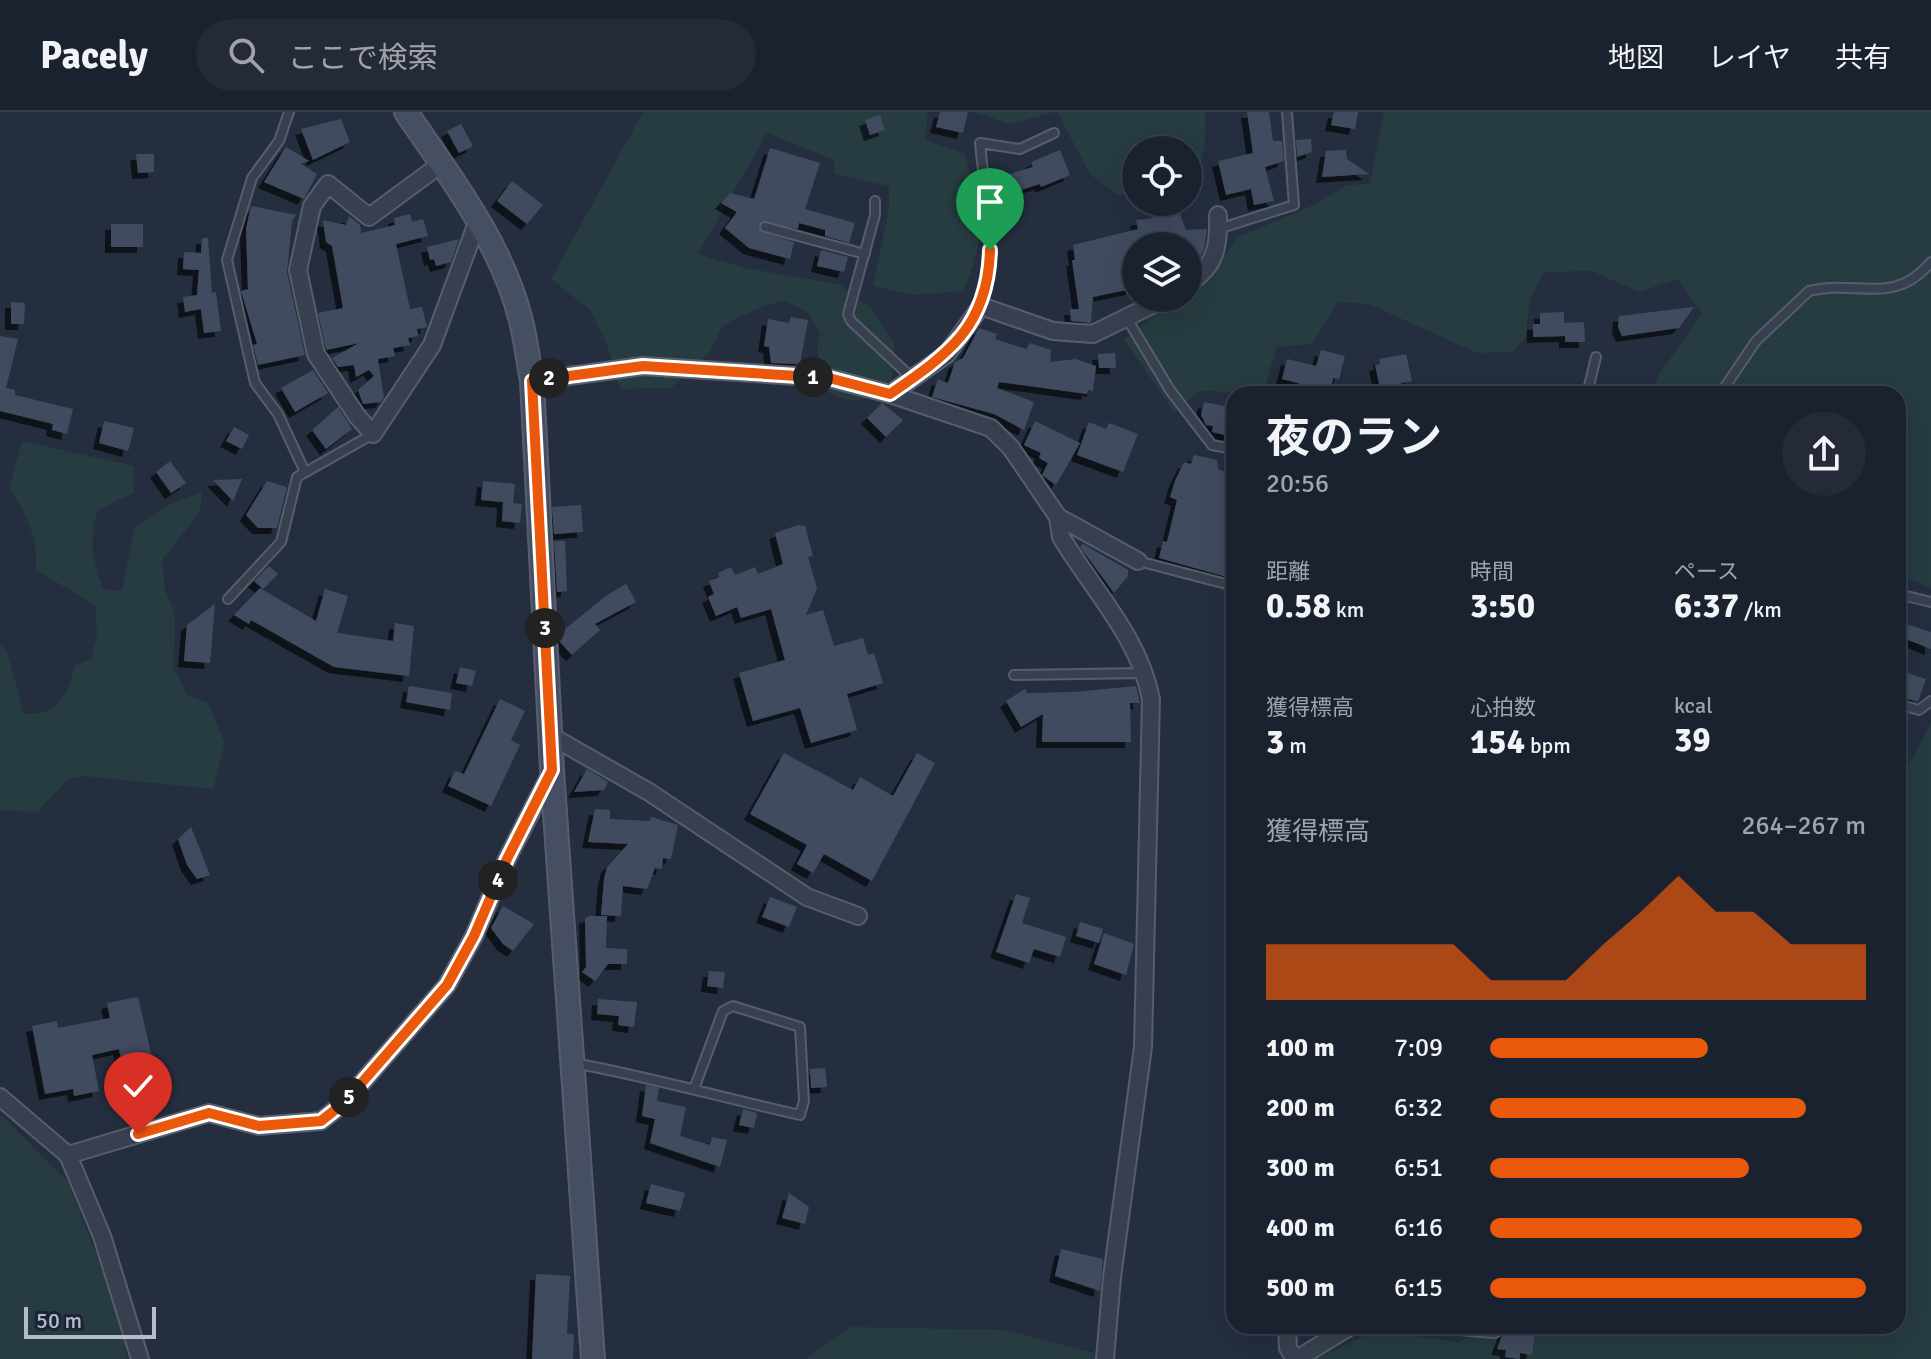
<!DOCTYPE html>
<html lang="ja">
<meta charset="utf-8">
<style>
body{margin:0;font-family:Signika,"Noto Sans JP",sans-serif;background:#242a37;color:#f1f3f6;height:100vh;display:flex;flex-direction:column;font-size:30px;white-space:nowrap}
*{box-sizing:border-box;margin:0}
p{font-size:26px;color:#a0a4aa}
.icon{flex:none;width:44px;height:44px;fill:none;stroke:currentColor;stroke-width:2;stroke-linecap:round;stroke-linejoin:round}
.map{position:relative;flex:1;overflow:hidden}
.sheet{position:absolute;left:1226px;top:274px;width:680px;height:948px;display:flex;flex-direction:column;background:#1b222f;border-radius:24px;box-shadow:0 8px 32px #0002,0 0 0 2px #393f4b}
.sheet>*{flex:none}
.controls{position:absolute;left:1122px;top:24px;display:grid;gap:16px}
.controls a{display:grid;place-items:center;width:80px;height:80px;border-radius:50%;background:#1b222f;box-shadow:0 8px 32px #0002,0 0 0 2px #393f4b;font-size:40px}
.scale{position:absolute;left:24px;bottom:20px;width:132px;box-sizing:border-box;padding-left:8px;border:4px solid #b4bbca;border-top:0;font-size:22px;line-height:28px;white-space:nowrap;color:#b4bbca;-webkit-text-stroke:6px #1d2534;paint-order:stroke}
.pin{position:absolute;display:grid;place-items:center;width:68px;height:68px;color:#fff;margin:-82px -34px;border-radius:50% 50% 50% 0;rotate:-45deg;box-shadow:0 0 8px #0007}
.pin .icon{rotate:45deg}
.km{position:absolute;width:40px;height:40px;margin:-20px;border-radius:50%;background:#222;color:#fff;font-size:22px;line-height:40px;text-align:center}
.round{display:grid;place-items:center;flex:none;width:84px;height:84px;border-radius:42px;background:#242a37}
.overview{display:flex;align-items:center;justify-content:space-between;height:136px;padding:0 40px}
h1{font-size:44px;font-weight:700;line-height:60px}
.metrics{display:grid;grid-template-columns:repeat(3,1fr);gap:12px;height:136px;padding:8px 40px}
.metrics div{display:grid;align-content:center}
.metrics b{font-size:34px;font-weight:700}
.metrics small{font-size:22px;font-weight:400}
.metrics p{font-size:22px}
.chart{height:224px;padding:16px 40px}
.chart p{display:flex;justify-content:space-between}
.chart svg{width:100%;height:144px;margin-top:8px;fill:#ea580c;opacity:.7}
ul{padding:0 40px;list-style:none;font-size:26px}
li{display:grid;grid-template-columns:128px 96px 1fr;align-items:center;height:60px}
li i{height:20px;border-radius:10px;background:#ea580c}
header{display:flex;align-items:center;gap:48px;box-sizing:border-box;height:112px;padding:0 40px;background:#1b222f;border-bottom:2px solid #393f4b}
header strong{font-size:38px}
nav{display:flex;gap:44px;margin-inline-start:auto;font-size:28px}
.search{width:560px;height:72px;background:#242a37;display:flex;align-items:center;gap:20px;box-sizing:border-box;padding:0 28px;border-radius:44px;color:#a0a4aa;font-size:30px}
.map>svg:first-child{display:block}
.green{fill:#263c40}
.building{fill:#404c5f;filter:url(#shadow)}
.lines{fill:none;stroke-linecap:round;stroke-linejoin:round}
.lane-casing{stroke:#565e6d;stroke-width:12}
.street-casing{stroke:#565e6d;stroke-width:20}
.secondary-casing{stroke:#565e6d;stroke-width:26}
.lane{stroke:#38404f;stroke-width:8}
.street{stroke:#38404f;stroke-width:16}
.secondary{stroke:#464f62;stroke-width:22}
.route-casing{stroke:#fff;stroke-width:16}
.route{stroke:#ea580c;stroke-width:10}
</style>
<header>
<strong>Pacely</strong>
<div class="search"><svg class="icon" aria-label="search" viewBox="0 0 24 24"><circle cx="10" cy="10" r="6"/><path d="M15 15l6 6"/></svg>ここで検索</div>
<nav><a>地図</a><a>レイヤ</a><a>共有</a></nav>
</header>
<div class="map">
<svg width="1931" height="1247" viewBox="0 0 1931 1247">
<defs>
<filter id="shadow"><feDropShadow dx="-6" dy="6" stdDeviation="0" flood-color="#0009"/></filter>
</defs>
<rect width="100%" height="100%" fill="#242e3f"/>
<!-- green -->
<path class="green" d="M643 0H928L925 28 965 42C980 102 989 120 963 179L912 183 873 174 889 96V74L834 62V48L767 21 698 142 744 156 839 172 872 197 894 232 892 267C864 290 856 296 823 276L817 238 820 221 808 200 784 189 763 194 723 213 710 240 671 276 620 277 607 232 590 198 551 167Z
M974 0H1055L1010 12Z
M1057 0H1205V32L1196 74H1188V38H1136V81L1117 83 1090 62Z
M1384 0H1931V476L1898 462V282H1652L1658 264 1702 201 1677 167 1639 180 1592 159 1544 160 1530 187 1525 226 1512 240 1477 241 1369 192 1338 190 1312 232 1276 235 1266 274 1309 282 1199 279 1174 300 1124 227 1156 202 1199 180 1238 125 1314 93 1347 73 1370 72Z
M22 329 133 354 134 380 98 398C88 426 93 450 103 477L122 479 135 415 174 390 202 380 200 400 162 448 165 478 175 501 174 556 187 583 208 591 225 631 213 677 84 664 69 667 37 700 0 698V532L7 540 24 602C59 603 67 584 75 554L91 546 97 524 95 493 36 458C38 426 27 402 9 377Z
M1931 611V1247H1317L1374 1219 1460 1230 1484 1214H1898V673Z
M0 1002 68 1070 121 1206 127 1247H0Z
M850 1215 1005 1218 1117 1247H806Z"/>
<!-- building -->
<path class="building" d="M940 0H968L963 21 936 15Z
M1247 0H1269L1273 29H1282L1284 49 1265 55 1274 89 1254 93 1251 77 1226 83 1218 49 1253 41Z
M1334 0H1358L1355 17 1331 13Z
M880 3 885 18 870 23 865 8Z
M341 7 350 30 313 48 301 17Z
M461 12 473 34 459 41 447 19Z
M1311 27 1312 40 1297 45 1296 28Z
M286 35 309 49 301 52 317 62 304 87 264 70Z
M770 36 820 51 805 97 855 111 849 131 825 124V118L799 111 798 117 761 110V120L794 130 790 147 749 136 725 116 737 100 721 91 730 81 754 87Z
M1060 38 1070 63 1041 75 1040 72 998 85 993 67 1033 55 1031 50Z
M1346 38 1347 47 1369 62 1322 65 1326 39Z
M136 42H154V60L138 61Z
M512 69 543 93 527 112 497 89Z
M251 94 296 103 292 109 287 160 305 243 258 253 253 233 257 232 241 179 248 177 246 117Z
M1179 99 1186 118 1207 117 1204 139 1196 151 1188 158V134H1179L1178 129 1164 131 1163 127 1136 132V176L1093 185 1091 211 1071 209 1070 197H1079L1072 148H1075L1073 133 1138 117 1136 108 1153 106 1152 103Z
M410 102 412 110 423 107 428 124 396 132 410 197 422 195 427 215 417 217 418 224 408 226 410 233 393 236 395 244 378 247 384 286 381 290 363 292 358 278 374 264 369 258 356 265 354 253 338 255 332 246 359 231 326 238 318 201 343 196 332 134 326 130 323 108 346 113 349 104 360 113 361 121 395 113 394 106Z
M111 112H143V135H111Z
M202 126H208L212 181 216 180 221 219 204 221 201 197 185 200 183 185 197 183 199 158 183 157 184 140 201 141Z
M459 127 451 150 436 154 434 147 430 148 427 135Z
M821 138 848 145 844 160 817 154Z
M11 190 25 191 24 212H11Z
M1694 195 1679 216 1622 224 1618 215 1619 204Z
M1564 200V211L1584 210 1585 230H1565V224L1533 225V212H1540V201Z
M791 205 808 208 800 252 771 251 769 235 764 234 768 207 789 211Z
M979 216 997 222 995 227 1026 237 1030 231 1051 238 1050 250 1076 247 1096 254 1093 279 1088 278 1087 282 999 270 997 276 1034 290 1024 318 994 302 932 285 938 267 948 271 955 250 963 246Z
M0 224 18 227 6 276 15 278V283L73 297 67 322 52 318 53 312 0 299Z
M1321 238 1345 244 1339 267 1333 266 1330 282 1300 276 1301 272 1282 267 1287 247 1316 254Z
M1115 241 1116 256H1099L1098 242Z
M1406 242 1412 269 1380 276 1375 253 1380 252 1379 247Z
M313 258 328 281 295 300 281 276Z
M1204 290 1234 296V325L1212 320 1213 314 1206 313 1201 303Z
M882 291 903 308 886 325 867 306Z
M338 295 352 317 326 337 312 318Z
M104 309 134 316 128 339 99 331Z
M1035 309 1080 331 1056 373 1042 363 1048 351 1039 346 1041 341 1024 333Z
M1089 310 1106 317 1109 311 1138 322 1123 360 1077 343Z
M234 315 249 323 242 337 226 329Z
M1194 343 1217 348 1218 357 1234 364V406L1226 434 1234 437V467L1159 446 1163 429 1167 430 1177 388 1170 385 1175 369 1184 350 1191 352Z
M170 349 186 371 171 381 156 360Z
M242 367 233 389 213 368Z
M267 369 287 375 277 416H258L246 403Z
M483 369 515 372 513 391 481 388Z
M503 390 522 392 520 411 502 409Z
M581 393 583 420 554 422 552 395Z
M798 413 805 414 813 444 808 445 817 476 806 503 823 498 834 534 863 526 868 543 874 541 883 571 847 582 857 618 811 631 800 596 753 609 739 561 785 548 771 497 741 506 737 495 716 504 708 485 714 482 709 469 719 465 718 461 731 455 735 463 755 455 758 462 783 452 775 421Z
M554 429H565L567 479 557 480Z
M1083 432 1128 458V464L1114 481 1080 435Z
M269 454 278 462 263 477 254 469Z
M626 472 636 490 595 512 600 518 572 543 559 529V522L607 483Z
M260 476 316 509 325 477 348 484 337 521 393 529 395 511 414 514 409 564 334 555 251 508 249 512 234 503Z
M215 492 210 551 184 549 187 513Z
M1903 511 1931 520V537L1898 524Z
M460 555 476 559 472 574 456 571Z
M1898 558 1926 567 1918 590 1898 584Z
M409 574 452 581 450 598 406 590Z
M1136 574 1140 591H1130L1131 630H1042L1043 602 1021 615 1006 589 1025 577 1027 581 1074 580Z
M500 587 525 599 511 628 520 633 491 694 448 674 455 659 464 662Z
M784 641 853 678 860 665 893 684 917 641 935 651 872 769 824 742 813 761 797 752 807 733 750 702Z
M587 657 608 670 604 678 574 680Z
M595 697 610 698V707L650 709 651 705 678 713 671 747 663 746 662 757 655 756 647 777 623 774 621 804 601 803 604 767 607 755 628 732 588 730Z
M191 715 210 763 197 767 187 753 178 727Z
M1016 782 1030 786 1022 811 1066 825 1060 845 1034 837 1029 851 996 840Z
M770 785 797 795 789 815 762 805Z
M503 794 534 812 513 839 503 832 491 816Z
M590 804H607L606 836 627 837V852H608L595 869 582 860 586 855 585 806Z
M1080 810 1103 817 1099 831 1076 824Z
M1104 821 1134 832 1126 863 1094 852Z
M709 859 725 860 723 876 707 874Z
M138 885 157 967 126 973 119 937 92 943 99 979 74 984 73 977 45 982 32 914 57 909 58 916 110 906 107 891Z
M598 887 637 890 634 915 618 913 619 904 597 902Z
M825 956 827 975 811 976 810 957Z
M646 973 659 976 657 989 686 995 680 1024 710 1033 712 1025 727 1028 720 1055 650 1031 655 1007 642 1004Z
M743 997 757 1001 754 1016 739 1013Z
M651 1072 685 1081 680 1099 646 1091Z
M789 1081 809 1095 805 1112 782 1106Z
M1061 1137 1103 1147 1100 1179 1055 1164Z
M536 1162 570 1164 567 1222H574L573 1247H532Z
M1505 1216 1535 1220 1532 1243 1520 1241V1247L1505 1245 1506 1238 1497 1237Z"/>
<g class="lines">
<!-- lane casing -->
<g class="lane-casing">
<path id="lane" d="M289 0 279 29 252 66 227 148 255 271 278 302 304 358
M875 89V103L848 202 851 209 912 266
M765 115 865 142
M1218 117 1294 93 1287 0
M981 194C997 141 985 86 980 31L1020 37 1054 21
M1126 205 1170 278 1212 333 1234 337
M1587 282 1596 245
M1720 282 1756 229 1809 179C1856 167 1894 195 1931 150
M1138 449 1234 474
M1898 482 1931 490
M228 487 281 430 297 365 373 322
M1014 563 1145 561
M1898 592 1919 598 1931 589
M574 951C650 965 724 986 800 1003L804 989 800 915 733 894 723 899 694 977"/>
</g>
<!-- street casing -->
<g class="street-casing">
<path id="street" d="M441 52 369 105 328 72 312 94 298 158 316 242 357 304 373 322 432 233 478 108
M1188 172C1216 154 1219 135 1218 103
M532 269 643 254 829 266 890 282 991 316 1011 336 1058 405 1061 425C1093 478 1139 525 1151 587L1143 935 1112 1165 1105 1247
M890 282 947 242 981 194 1053 219 1093 222 1166 186
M1058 405 1138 449
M551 624 649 680 807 785 858 804
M0 985 68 1043 102 1124 140 1247
M68 1043 209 1001 259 1014 321 1009 345 990 447 873 474 824 507 747 552 659
M1287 1214 1288 1236 1295 1247
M1459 1214 1494 1217
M1297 1247 1351 1214"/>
</g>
<!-- secondary casing -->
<g class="secondary-casing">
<path id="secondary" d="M406 0C450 65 502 131 521 209 526 228 528 249 532 269L552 658 593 1247"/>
</g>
<!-- lane -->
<use href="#lane" class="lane"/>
<!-- street -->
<use href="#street" class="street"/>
<!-- secondary -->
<use href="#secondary" class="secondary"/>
</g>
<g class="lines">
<!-- route casing -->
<g class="route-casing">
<path id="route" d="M138 1022 209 1001 259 1014 321 1009 345 990 447 873 474 824 507 747 552 658 532 269 643 254 829 266 890 282C948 242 988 215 990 138"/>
</g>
<!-- route -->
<use href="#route" class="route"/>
</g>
</svg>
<div class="controls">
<a><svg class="icon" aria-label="locate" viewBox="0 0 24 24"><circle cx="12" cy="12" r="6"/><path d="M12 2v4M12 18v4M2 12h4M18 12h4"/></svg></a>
<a><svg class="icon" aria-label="layers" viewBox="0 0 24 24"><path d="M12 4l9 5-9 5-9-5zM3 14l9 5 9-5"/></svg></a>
</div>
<div class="scale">50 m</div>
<div class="pin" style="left:990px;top:138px;background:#1e9e55"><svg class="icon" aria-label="arrive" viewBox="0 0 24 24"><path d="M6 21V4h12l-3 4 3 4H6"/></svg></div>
<div class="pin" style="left:138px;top:1022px;background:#d93025"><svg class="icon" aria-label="check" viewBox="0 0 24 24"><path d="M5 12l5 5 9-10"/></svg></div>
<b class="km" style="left:813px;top:265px">1</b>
<b class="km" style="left:549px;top:266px">2</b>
<b class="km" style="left:545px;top:516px">3</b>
<b class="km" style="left:498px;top:768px">4</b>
<b class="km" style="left:349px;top:985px">5</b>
<section class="sheet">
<div class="overview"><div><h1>夜のラン</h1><p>20:56</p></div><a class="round"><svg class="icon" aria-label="share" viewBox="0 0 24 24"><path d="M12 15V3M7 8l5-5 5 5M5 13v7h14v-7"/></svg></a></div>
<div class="metrics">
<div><p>距離</p><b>0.58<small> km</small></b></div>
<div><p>時間</p><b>3:50</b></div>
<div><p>ペース</p><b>6:37<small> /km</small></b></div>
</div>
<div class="metrics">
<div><p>獲得標高</p><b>3<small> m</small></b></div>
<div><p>心拍数</p><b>154<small> bpm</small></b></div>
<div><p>kcal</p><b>39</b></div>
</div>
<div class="chart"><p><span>獲得標高</span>264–267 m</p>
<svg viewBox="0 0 160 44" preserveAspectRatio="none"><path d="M0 44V27L10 27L20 27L30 27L40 27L50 27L60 38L70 38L80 38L90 27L100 17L110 6L120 17L130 17L140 27L150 27L160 27V44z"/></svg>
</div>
<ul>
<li><b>100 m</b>7:09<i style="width:58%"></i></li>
<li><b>200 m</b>6:32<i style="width:84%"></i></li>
<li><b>300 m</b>6:51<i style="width:69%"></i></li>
<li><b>400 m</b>6:16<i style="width:99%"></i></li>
<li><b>500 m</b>6:15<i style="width:100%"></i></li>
</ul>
</section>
</div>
